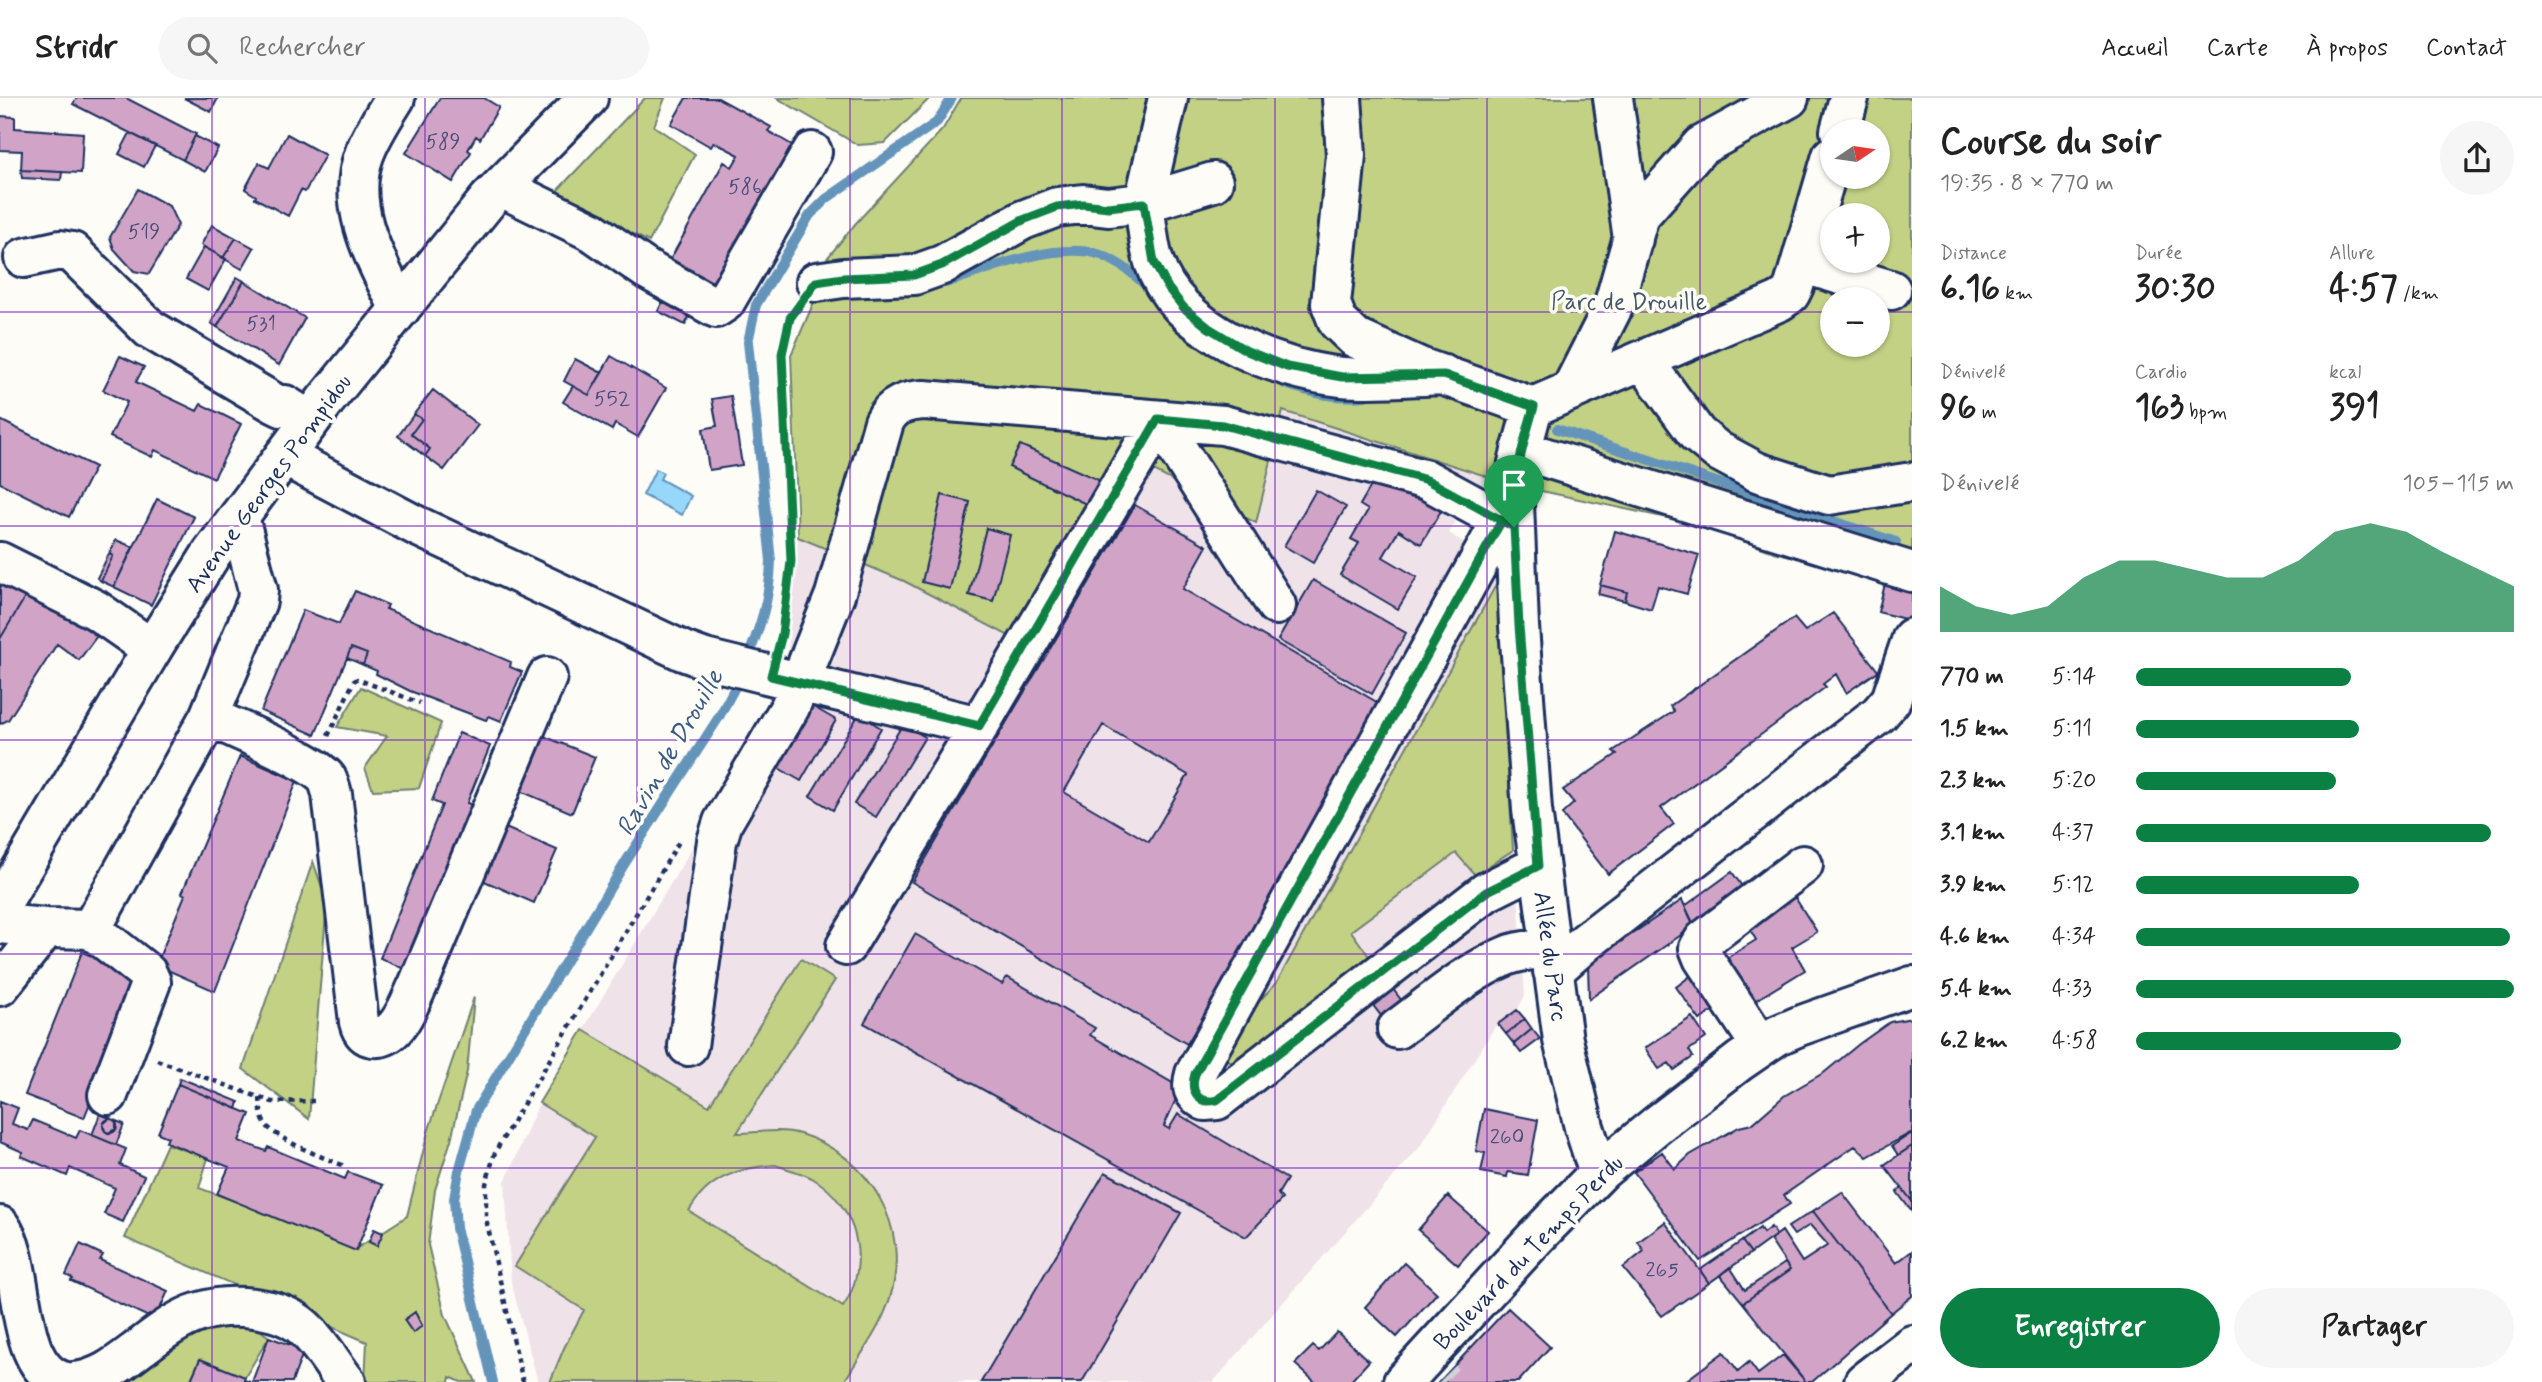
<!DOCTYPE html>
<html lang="fr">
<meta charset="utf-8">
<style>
body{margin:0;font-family:Mynerve,sans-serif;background:#f6f6f6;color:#222;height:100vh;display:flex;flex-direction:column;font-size:26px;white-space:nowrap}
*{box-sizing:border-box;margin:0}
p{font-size:23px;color:#767676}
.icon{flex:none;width:38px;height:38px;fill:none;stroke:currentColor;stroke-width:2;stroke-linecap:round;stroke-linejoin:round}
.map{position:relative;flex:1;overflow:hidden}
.side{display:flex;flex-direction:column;background:#fff;width:630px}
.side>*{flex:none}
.needle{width:46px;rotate:77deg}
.controls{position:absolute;left:1820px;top:21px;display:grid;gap:14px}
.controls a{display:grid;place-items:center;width:70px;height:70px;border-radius:50%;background:#fff;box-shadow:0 2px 5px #0004;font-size:35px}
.pin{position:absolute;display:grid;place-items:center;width:60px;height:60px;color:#fff;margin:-72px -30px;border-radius:50% 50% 50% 0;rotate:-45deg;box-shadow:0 0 7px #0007}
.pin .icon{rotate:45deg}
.round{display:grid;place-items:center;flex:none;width:74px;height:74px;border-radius:37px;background:#f6f6f6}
.headline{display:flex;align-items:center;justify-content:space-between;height:119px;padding:0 28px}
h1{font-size:38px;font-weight:700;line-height:52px}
.figures{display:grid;grid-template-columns:repeat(3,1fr);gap:10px;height:119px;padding:7px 28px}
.figures div{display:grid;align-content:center}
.figures b{font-size:35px;font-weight:700}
.figures small{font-size:19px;font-weight:400}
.figures p{font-size:19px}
.chart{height:196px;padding:14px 28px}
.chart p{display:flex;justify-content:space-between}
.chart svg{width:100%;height:126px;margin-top:7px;fill:#0b8043;opacity:.7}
.cta{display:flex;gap:14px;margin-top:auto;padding:14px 28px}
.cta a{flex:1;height:80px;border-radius:42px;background:#0b8043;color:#fff;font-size:28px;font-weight:700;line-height:80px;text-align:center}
.cta a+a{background:#f6f6f6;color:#222}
ul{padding:0 28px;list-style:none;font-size:23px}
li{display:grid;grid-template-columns:112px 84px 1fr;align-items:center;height:52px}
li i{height:18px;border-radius:9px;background:#0b8043}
header{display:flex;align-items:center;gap:42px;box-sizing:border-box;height:98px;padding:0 35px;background:#fff;border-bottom:2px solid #e0e0e0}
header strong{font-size:33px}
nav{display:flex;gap:38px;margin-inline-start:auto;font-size:24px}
.search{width:490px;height:63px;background:#f6f6f6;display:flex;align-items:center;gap:18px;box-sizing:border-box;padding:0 24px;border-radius:38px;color:#767676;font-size:26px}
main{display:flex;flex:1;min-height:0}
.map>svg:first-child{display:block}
.built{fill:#f0e2e9}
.green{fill:#c3d185;stroke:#6f8072;stroke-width:2;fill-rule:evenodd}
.water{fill:#97d7f9;stroke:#6594bb;stroke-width:2}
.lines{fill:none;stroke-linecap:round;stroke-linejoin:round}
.stream{stroke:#6594bb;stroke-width:10}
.building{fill:#d1a4c7;stroke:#1b2f5e;stroke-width:2;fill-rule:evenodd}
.minor-tunnel{stroke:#d0d3d8;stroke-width:38;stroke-dasharray:38 19;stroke-linecap:butt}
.minor-casing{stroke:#1b2f5e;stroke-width:44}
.major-casing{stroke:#1b2f5e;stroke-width:44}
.path{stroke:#1b2f5e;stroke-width:4.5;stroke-dasharray:5 5;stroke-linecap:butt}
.minor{stroke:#fdfcf7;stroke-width:38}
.major{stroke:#fdfcf7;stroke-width:38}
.route-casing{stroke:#fff;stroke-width:14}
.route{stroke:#0b8043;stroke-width:9}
.grid{fill:none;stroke:#7b2cbf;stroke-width:2;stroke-opacity:0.55}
.labels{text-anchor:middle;stroke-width:7;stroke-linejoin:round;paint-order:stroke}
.number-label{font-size:21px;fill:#484c78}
.park-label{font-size:24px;fill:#455868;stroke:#fdfcf7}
.street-label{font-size:24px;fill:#1b2f5e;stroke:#fdfcf7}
.water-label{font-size:26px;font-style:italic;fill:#3a5985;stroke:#fdfcf7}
</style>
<header>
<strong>Stridr</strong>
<div class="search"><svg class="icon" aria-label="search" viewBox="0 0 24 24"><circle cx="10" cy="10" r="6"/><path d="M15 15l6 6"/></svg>Rechercher</div>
<nav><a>Accueil</a><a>Carte</a><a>À propos</a><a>Contact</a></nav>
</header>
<main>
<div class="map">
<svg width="1912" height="1284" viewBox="0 0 1912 1284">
<rect width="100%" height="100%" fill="#fdfcf7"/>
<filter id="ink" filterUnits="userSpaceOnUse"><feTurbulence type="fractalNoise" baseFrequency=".0143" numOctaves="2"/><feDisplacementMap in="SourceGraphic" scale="14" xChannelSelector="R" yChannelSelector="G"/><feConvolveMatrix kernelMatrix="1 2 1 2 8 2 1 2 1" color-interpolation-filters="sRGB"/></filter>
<g filter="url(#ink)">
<!-- built -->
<path class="built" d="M791 257 1282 313 1486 379 1490 402H1468L1449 435 1495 466 1525 898 1517 912 1496 927 1419 1050 1213 1284H538L511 1184 505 1084 539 1005 736 677 786 576 798 439Z"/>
<!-- green -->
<path class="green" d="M645 0H665L654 28 695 56 649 144 554 96Z
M777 0H930L885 45 858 47Z
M961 0H1912V480L1777 455 1695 426 1514 387 1283 313 1256 425 1136 364 1028 548 904 483 798 439 791 257 823 183 806 186 856 125 943 31ZM1832 33H1878V79H1832ZM1832 117H1878V163H1832ZM1832 201H1878V247H1832Z
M1497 485 1513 752 1475 777 1456 755 1351 833 1371 861 1235 964 1226 962 1222 956 1232 933 1277 884Z
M361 589 441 625 419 690 373 692 365 670 387 638 337 629Z
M313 763 327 804 309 1021 243 971Z
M801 861 835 882 737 1035C758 1035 779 1030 800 1036 870 1057 912 1130 890 1200 881 1230 860 1257 844 1284H550L564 1250 584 1212 515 1168 595 1039 539 1005 583 932 709 1008ZM775 1067C788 1071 800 1074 812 1080 857 1106 872 1166 843 1209L689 1113C708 1080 739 1069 775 1067Z
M474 899 467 973 451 1042 435 1092 428 1147 445 1217 476 1284H461L450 1279 449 1284H365L367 1244 125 1140 167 1046 208 1060 199 1090 359 1149 407 1118 428 1034Z
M241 1218 269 1239 245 1279 200 1261 190 1284H116L187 1228Z"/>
<!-- water -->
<path class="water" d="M656 371 663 375 660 381 691 398 682 417 643 397Z"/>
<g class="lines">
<!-- stream -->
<path class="stream" d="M945 185C987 172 1038 150 1082 153 1108 154 1134 175 1151 193
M1285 286C1312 295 1336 301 1365 298
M1557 331 1896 444
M746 564C760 530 770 500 771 463L748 244 756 207 810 117 826 101 937 24 952 0
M493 1284 456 1130 454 1101 459 1073 476 1012 625 765 719 619 741 578"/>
</g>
<!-- building -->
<path class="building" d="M77 0H126L196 36 183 62 73 6Z
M184 0H218L211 14Z
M440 0H484L499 9 480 41 476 38 468 52 471 54 453 84 406 55Z
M686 0H718L771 29 768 33 799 51 714 199 665 171 724 64 732 69 739 57 714 44 711 49 671 26Z
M0 18 15 19V30L83 35 81 75 21 72 22 53 0 52Z
M130 35 155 48 144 69 119 56Z
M287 36 325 57 305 94 301 92 288 118 255 100 256 98 245 91 259 65 269 70Z
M195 38 218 50 205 74 183 62Z
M21 72 62 74 61 82 22 80Z
M138 91 169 108 178 127 149 176 134 173 114 151 110 139Z
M212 127 236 140 223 160 201 147Z
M236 140 254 150 242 171 223 160Z
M204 149 226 161 208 193 186 181Z
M237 179 244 183 217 229 211 225Z
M244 183 305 220 279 267 217 229Z
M666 197 693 212 685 227 658 213Z
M120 258 144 269 136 284 197 313 201 306 241 326 214 380 155 352 152 359 110 339 127 304 103 292Z
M611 258 666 290 638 339 615 326 612 332 563 304 573 288 589 297Z
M575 261 602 275 589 297 564 283Z
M433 292 478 327 444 372 425 358 430 351 411 336 422 321 414 316Z
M731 298 742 367 709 372 703 331 717 328 712 301Z
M414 316 422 321 411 336 430 351 425 358 398 338Z
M0 322 95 369 69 419 0 385Z
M1020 347 1103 384 1092 409 1009 369Z
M1379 374 1444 408 1421 446 1399 432 1383 459 1417 479 1398 511 1340 477 1359 445 1351 441 1368 412 1360 407Z
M1316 392 1346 409 1313 465 1284 448Z
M942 397 970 404 950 491 922 484Z
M157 401 194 419 151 507 114 489Z
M1135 407 1207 448 1183 491 1387 610 1187 946 912 784ZM1103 627 1188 677 1149 744 1064 694Z
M986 430 1010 437 993 503 969 497Z
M1615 433 1699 457 1687 496 1658 488 1651 511 1625 503 1627 494 1600 487Z
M116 442 133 449 114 489 101 483 113 458 109 456Z
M109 456 113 458 101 483 97 480Z
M0 481 27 496 0 541Z
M1313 482 1406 535 1372 596 1278 542Z
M1885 486 1912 493V523L1878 514Z
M1600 487 1627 494 1625 503 1598 496Z
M355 493 388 507 386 511 511 564 510 569 522 574 501 623 489 618 486 622 410 593 376 576 377 573 363 567 367 556 351 550 315 637 261 613 303 512 339 526Z
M27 496 99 535 79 562 57 546 8 622 0 626V541Z
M1833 515 1878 573 1846 595 1836 576 1823 586 1826 589 1661 710 1674 726 1608 776 1562 716 1574 705 1563 692 1617 656 1613 653 1674 613 1670 608 1794 520 1805 533Z
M351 550 367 556 363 567 347 560Z
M810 607 836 622 801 683 775 668Z
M859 616 881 630 833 712 810 698Z
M903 626 925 639 876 719 854 706Z
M459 635 490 648 467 705 474 708 406 872 380 860 442 707 432 703Z
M541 637 595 659 572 715 518 692Z
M240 658 297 683 215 893 156 867 185 797 182 795Z
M503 729 557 752 534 805 482 782Z
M1732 774 1746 794 1696 831 1685 808Z
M1789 790 1817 834 1792 849 1805 872 1748 907 1722 863 1756 842 1743 819Z
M1682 802 1694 828 1589 901 1588 866Z
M915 836 1002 886 1007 879 1095 930 1090 937 1181 990 1164 1028 1169 1031 1178 1016 1287 1081 1278 1096 1282 1101 1246 1139 864 925Z
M82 854 141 877 84 1020 25 997Z
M1697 873 1721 907 1700 922 1676 889Z
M1389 886 1402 903 1382 919 1369 902Z
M1517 912 1525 921 1506 936 1498 926Z
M1692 919 1706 940 1689 952 1693 959 1674 972 1669 965 1659 971 1645 950Z
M1912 920V1034L1867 1059 1855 1048 1784 1097 1790 1106 1700 1163 1634 1074 1662 1054 1675 1071 1690 1057 1739 1029 1752 1026 1784 998 1825 974 1859 946 1890 924Z
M1525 921 1532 931 1514 946 1506 936Z
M1532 931 1540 941 1521 955 1514 946Z
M180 980 239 1004 237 1011 178 986Z
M178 986 250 1016 239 1043 266 1053 268 1049 345 1081 348 1074 383 1087 356 1153 217 1096 229 1069 166 1044 168 1039 158 1035Z
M0 1003 18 1010 12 1026 28 1032 33 1022 76 1040 80 1032 126 1051 120 1067 144 1078 123 1124 104 1116 115 1090 70 1070 67 1078 21 1058 23 1054 0 1044Z
M1484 1011 1538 1022 1528 1077 1508 1074 1507 1079 1481 1074 1485 1055 1476 1053Z
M100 1016 110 1020 103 1026 105 1033 108 1035 116 1031V1023L124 1026 116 1047 92 1037Z
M103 1028a7 7 0 1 1 14 0a7 7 0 1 1-14 0Z
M1912 1035V1048L1898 1057 1892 1048Z
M1912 1048V1103L1884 1067Z
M1105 1074 1181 1115 1082 1284H981Z
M1902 1090 1912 1103V1114L1897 1094Z
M1842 1094 1896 1165 1912 1153V1198L1891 1215 1813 1113Z
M1448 1098 1488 1133 1458 1167 1418 1132Z
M1813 1113 1891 1215 1812 1284H1806L1743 1205 1790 1172 1770 1142 1782 1133 1802 1164 1828 1147 1810 1127 1794 1137 1788 1129Z
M1665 1124 1709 1185 1662 1218 1623 1170 1644 1153 1638 1144Z
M1771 1129 1776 1137 1751 1155 1742 1143 1760 1130 1763 1135Z
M374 1131 383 1135 377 1148 369 1144Z
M1742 1143 1751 1155 1709 1185 1700 1172Z
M80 1146 103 1157 100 1162 168 1193 155 1222 71 1183 73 1181 66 1177Z
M1404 1165 1437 1195 1397 1239 1365 1209Z
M1785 1165 1790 1172 1743 1205 1720 1177 1730 1169 1745 1192Z
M1508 1210 1550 1249 1518 1284H1439Z
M415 1214 422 1228 413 1235 404 1222Z
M1337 1234 1369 1263 1350 1284H1315L1295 1266 1313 1248 1319 1253Z
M269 1239 304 1252 292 1284H252Z
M1724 1254 1738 1273 1749 1264 1758 1276 1783 1257 1806 1284H1684Z
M200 1261 245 1279 244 1282 250 1284H190Z"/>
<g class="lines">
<!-- minor-tunnel -->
<path class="minor-tunnel" d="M1442 1281 1445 1284"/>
<!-- minor casing -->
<g class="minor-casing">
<path id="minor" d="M395 0C384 18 371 37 364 57 345 110 377 164 400 211
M1342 0 1346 57 1331 206 1338 224 1355 240 1422 270 1533 309
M1613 0 1633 141
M1840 33 1849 0
M501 89 593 134 646 171 716 210 725 204 812 54
M1144 105 1168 0
M1144 105 1213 84
M24 160 60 152 72 154 150 231 274 305 282 309 285 307 310 323
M1801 165 1891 192
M816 184 843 180 914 177 942 167 1023 122 1057 109 1083 106 1108 109 1144 105C1147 124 1148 146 1154 164 1177 234 1276 272 1342 279 1376 282 1411 278 1444 277
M1643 262 1697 336 1718 353 1757 374 1829 397 1912 384
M1571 292 1613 209 1639 118 1701 48 1789 0
M1521 352 1912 474
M284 358 417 428 683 553 705 561 979 628 846 848
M1502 422 1195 976C1191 989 1192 996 1205 1003L1217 1002 1486 794 1538 768
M0 464 96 512 152 551
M209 619C230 628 317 665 327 681 329 685 331 692 332 696L359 924C361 932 364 938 373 939 398 942 409 905 418 887L547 579
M979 628 1159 322 1276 507
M0 826 46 830
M91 831 147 875 151 884 108 997
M1553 873 1586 844 1879 616 1891 602 1912 540
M0 888 46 830 91 831 209 619 257 503 258 492 239 419
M1397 931C1431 906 1467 874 1506 858 1520 852 1535 852 1549 850
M688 948 717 743 723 724 790 609 835 497 884 324C892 307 906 303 924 302L1223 327 1427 382 1514 429
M1761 948 1703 860 1699 850 1704 842 1803 767
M1602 1072 1594 1060 1584 1029 1563 942 1532 712 1519 528 1514 406 1518 365 1533 309 1780 203 1790 196 1794 188 1832 58
M0 1128C28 1166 11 1273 66 1284
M74 1284C103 1281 122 1263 144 1247 161 1234 180 1220 200 1214 228 1204 279 1208 303 1229 320 1244 332 1266 346 1284
M1403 1284 1537 1138 1602 1072 1658 1026 1740 963 1778 937 1799 928 1912 888"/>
</g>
<!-- major casing -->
<g class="major-casing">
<path id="major" d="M0 808 152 551 212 455 325 303 489 101 588 0
M1864 1284 1912 1247"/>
</g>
<!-- path -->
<path class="path" d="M783 525 791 463 782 256 786 234 796 212
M328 638 354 583 357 581 420 605
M157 962 272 1004 314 1003
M260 1000C261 1009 260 1019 266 1027 278 1042 326 1061 345 1068
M523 1284 486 1121V1086L495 1054 680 742"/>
<!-- minor -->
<use href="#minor" class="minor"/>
<!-- major -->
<use href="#major" class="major"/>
</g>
</g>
<g class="lines" filter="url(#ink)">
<!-- route casing -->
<g class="route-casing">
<path id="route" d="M1514 429 1427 382 1223 327 1158 321 979 628 771 578 782 536 791 463 782 256 790 220 816 184 843 180 914 177 942 167 1023 122 1057 109 1083 106 1108 109 1144 105 1154 164 1168 190 1184 210 1209 230 1247 253 1287 269 1342 279 1444 277 1534 309C1520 355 1514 381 1514 429L1502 422 1195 976C1190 993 1197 1007 1217 1002L1486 794 1538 768 1519 528 1514 429"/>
</g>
<!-- route -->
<use href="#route" class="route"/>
</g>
<!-- grid -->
<path class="grid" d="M212 0V1284M425 0V1284M637 0V1284M850 0V1284M1062 0V1284M1275 0V1284M1487 0V1284M1700 0V1284M0 214H1832M1878 214H1912M0 428H1912M0 642H1912M0 856H1912M0 1070H1912"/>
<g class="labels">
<!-- number labels -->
<g class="number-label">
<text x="443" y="50">589</text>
<text x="745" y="95">586</text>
<text x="144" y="140">519</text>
<text x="261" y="232">531</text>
<text x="612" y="307">552</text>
<text x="1507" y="1045">260</text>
<text x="1662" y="1178">265</text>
</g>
<!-- park labels -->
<g class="park-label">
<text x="1629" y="211">Parc de Drouille</text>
</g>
<!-- street labels -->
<g class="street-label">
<text transform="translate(268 385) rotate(-54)" y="8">Avenue Georges Pompidou</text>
<text transform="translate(1551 858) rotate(82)" y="8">Allée du Parc</text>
<text transform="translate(1528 1154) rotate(-46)" y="8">Boulevard du Temps Perdu</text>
</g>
<!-- water labels -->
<g class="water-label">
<text transform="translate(669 654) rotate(-60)" y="9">Ravin de Drouille</text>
</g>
</g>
</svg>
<div class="controls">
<a><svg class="needle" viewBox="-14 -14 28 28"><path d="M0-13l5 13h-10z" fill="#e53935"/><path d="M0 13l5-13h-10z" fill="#767676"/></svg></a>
<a>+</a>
<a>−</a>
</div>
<div class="pin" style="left:1514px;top:429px;background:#1e9e55"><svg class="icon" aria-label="arrive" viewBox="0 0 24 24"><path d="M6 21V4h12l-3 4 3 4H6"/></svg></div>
</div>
<section class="side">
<div class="headline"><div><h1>Course du soir</h1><p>19:35 · 8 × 770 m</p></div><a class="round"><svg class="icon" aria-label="share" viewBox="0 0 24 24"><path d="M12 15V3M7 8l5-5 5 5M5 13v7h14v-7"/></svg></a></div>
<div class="figures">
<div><p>Distance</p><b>6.16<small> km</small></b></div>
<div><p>Durée</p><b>30:30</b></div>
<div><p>Allure</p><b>4:57<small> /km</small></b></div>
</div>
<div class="figures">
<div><p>Dénivelé</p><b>96<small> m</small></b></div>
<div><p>Cardio</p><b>163<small> bpm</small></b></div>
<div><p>kcal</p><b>391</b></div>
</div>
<div class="chart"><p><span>Dénivelé</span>105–115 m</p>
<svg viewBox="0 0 160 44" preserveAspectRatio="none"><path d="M0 44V28L10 35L20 38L30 35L40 25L50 19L60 19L70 22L80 25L90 25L100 19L110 9L120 6L130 9L140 16L150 22L160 28V44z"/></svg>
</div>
<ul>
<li><b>770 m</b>5:14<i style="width:57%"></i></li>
<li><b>1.5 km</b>5:11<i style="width:59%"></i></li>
<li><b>2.3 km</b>5:20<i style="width:53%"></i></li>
<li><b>3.1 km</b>4:37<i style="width:94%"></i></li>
<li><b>3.9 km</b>5:12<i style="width:59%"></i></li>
<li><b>4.6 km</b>4:34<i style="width:99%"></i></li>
<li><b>5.4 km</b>4:33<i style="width:100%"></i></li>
<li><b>6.2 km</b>4:58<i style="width:70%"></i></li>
</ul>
<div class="cta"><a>Enregistrer</a><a>Partager</a></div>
</section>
</main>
